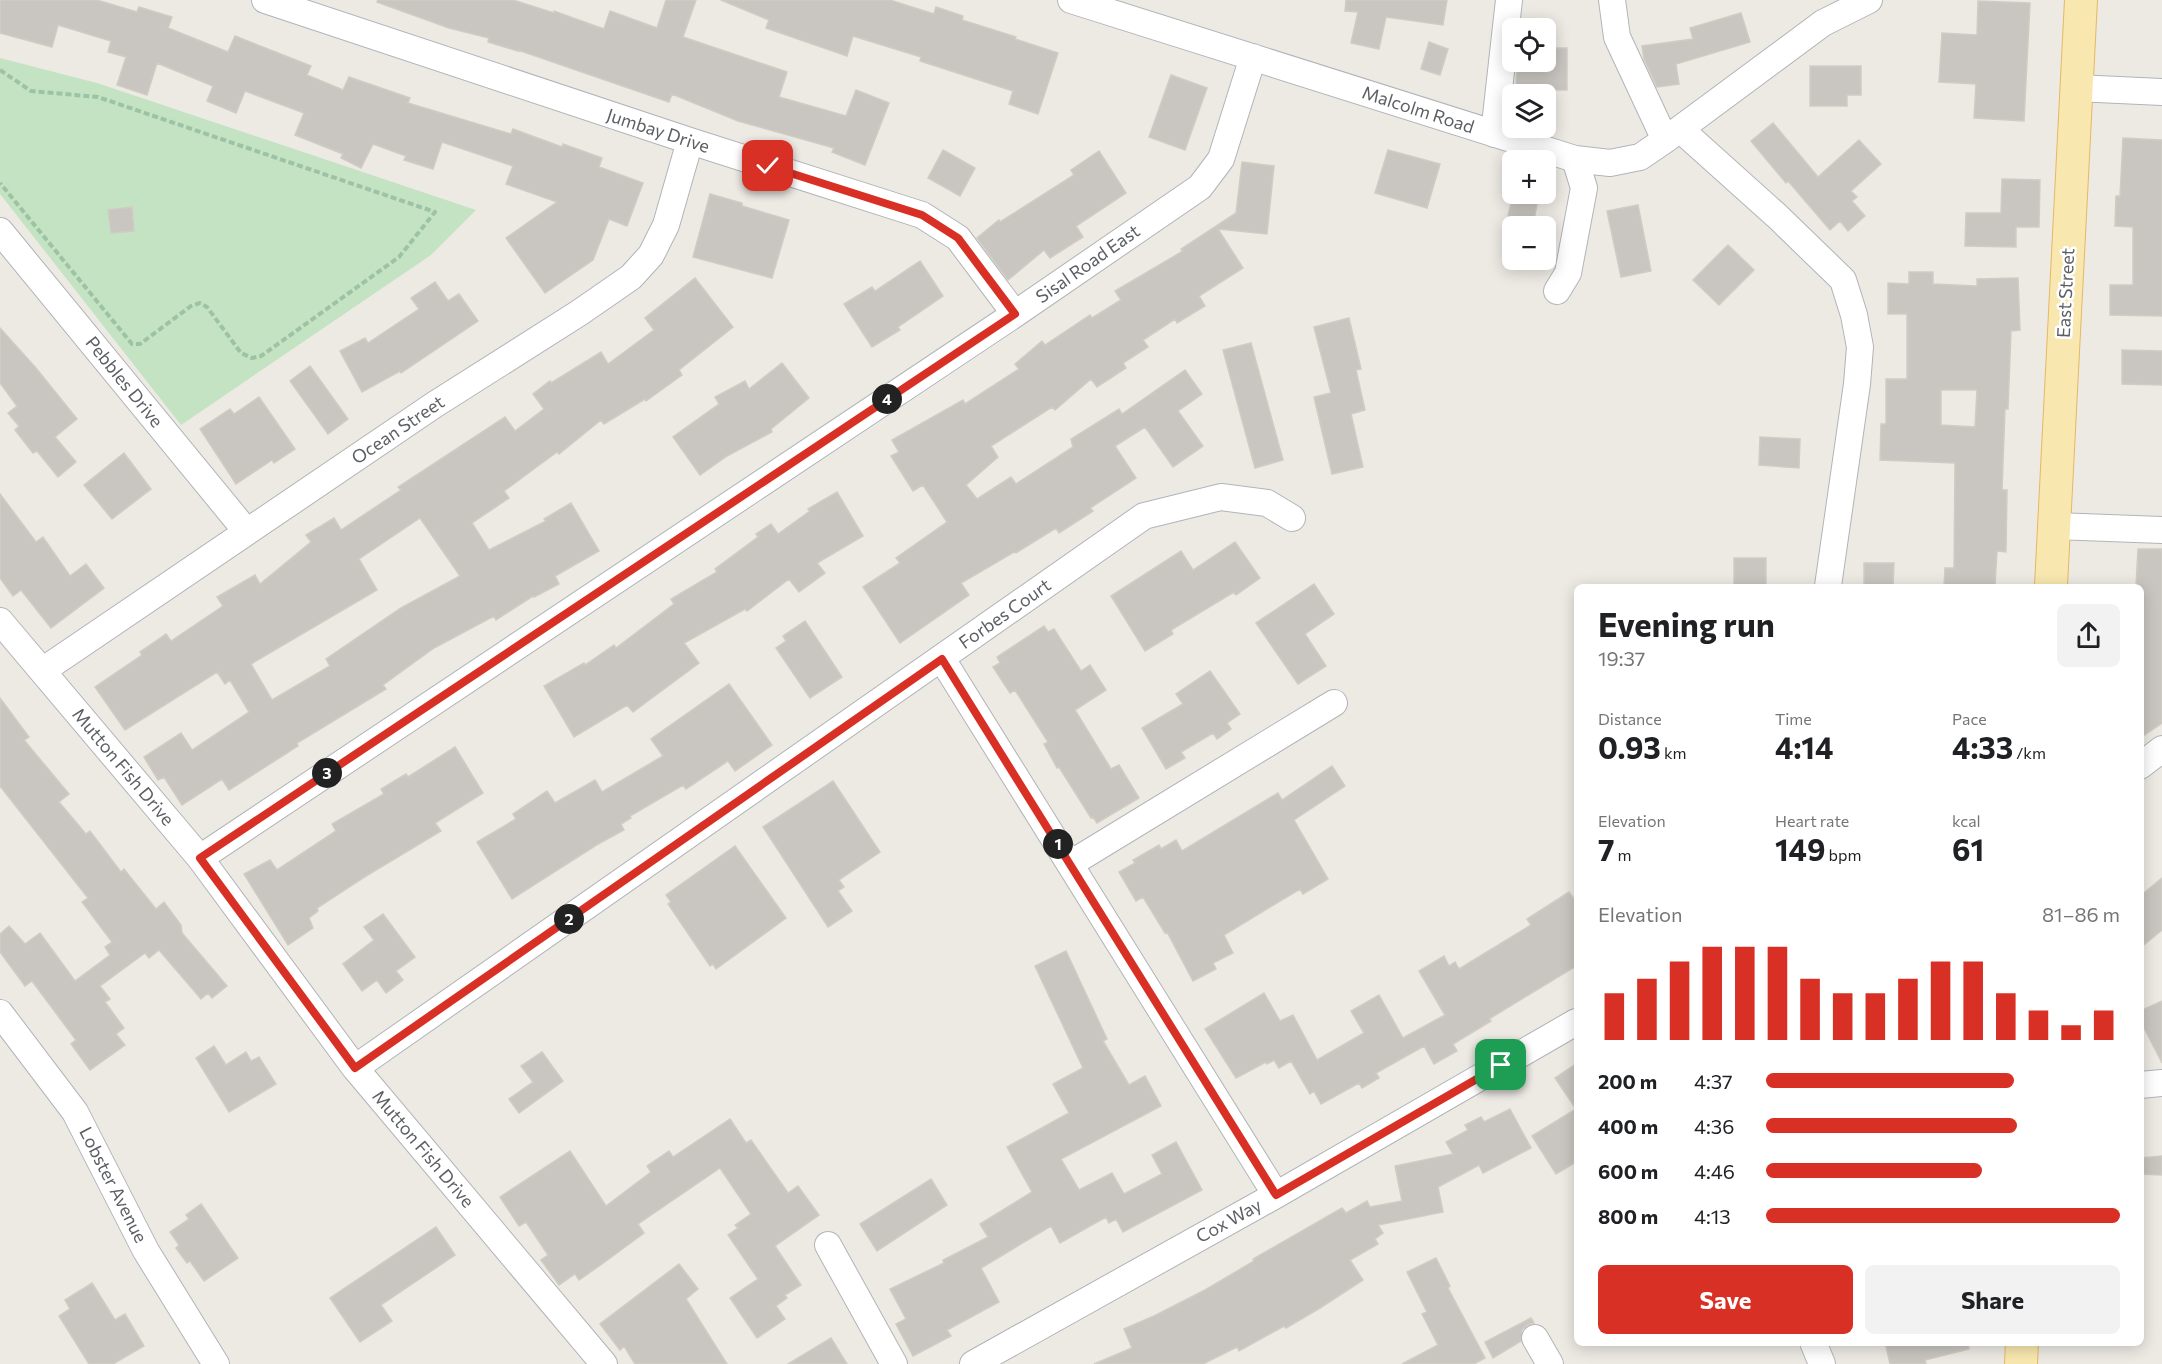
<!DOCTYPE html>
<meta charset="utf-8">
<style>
body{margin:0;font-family:Commissioner,sans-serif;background:#f2f2f2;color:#202124;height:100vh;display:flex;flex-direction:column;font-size:22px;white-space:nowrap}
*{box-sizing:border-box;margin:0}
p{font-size:20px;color:#757577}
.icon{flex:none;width:33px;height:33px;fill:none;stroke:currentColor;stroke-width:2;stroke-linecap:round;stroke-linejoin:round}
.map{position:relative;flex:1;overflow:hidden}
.drawer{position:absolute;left:1574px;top:584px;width:570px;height:762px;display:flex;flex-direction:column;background:#fff;border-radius:9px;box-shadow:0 3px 15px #0003}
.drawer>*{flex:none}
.tools{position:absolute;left:1502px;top:18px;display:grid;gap:12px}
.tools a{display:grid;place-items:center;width:54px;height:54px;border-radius:9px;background:#fff;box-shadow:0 3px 15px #0003;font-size:30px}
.pin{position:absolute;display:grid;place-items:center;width:51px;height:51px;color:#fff;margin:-26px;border-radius:12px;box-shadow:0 3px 9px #0006}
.km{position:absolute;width:30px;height:30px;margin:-15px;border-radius:50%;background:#222;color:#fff;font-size:16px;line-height:30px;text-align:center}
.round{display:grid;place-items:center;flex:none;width:63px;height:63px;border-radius:9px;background:#f2f2f2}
.summary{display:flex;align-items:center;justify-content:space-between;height:102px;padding:0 24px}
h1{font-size:33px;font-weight:700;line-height:45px}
.stats{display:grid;grid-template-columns:repeat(3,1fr);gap:9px;height:102px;padding:6px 24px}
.stats div{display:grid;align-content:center}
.stats b{font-size:30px;font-weight:700}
.stats small{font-size:16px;font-weight:400}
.stats p{font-size:16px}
.chart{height:168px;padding:12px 24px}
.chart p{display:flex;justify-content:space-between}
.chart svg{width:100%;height:108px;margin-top:6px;stroke:#d93025;stroke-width:6}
.cta{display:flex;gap:12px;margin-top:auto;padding:12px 24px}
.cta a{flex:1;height:69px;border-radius:9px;background:#d93025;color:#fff;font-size:24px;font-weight:700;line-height:69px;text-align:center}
.cta a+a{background:#f2f2f2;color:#202124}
ul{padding:0 24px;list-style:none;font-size:20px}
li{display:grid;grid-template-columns:96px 72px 1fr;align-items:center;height:45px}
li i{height:15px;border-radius:8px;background:#d93025}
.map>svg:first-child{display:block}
.green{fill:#c4e3c2}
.building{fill:#c9c5c0;stroke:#d1ccc3;stroke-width:1.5;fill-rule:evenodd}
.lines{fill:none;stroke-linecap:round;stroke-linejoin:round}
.minor-casing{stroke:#b1b4b8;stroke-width:28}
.major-casing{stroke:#e6b864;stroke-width:34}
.path{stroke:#9cc3a4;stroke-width:4;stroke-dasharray:6 3;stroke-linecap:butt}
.minor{stroke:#fff;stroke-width:26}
.major{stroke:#f8e7ae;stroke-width:32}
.route-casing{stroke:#fff;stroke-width:12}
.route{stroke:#d93025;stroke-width:8}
.labels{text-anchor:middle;stroke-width:5;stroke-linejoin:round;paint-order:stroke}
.street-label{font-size:18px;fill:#5c5f63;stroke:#fff}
</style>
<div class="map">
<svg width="2162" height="1364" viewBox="0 0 2162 1364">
<rect width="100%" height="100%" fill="#edeae4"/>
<!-- green -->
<path class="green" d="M0 58 97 83 476 210 431 255 181 425 0 194Z"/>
<!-- building -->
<path class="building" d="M0 0H97L137 12 139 7 172 17 168 28 228 52 235 36 311 66 307 75 343 90 349 77 410 98 408 103 511 134 513 129 562 147 563 144 602 158 599 167 643 183 627 226 609 219 593 260 545 293 506 238 557 202 506 184 513 166 442 142 433 169 404 160 406 156 373 144 361 168 341 158 343 154 295 135 304 113 245 91 236 113 207 101 213 86 157 63 147 95 117 85 126 57 108 52 111 41 58 25 52 47 0 33Z
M378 0H513L554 13V11L604 29 610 11 657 28 666 0H696L683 37 787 72 779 97 846 116 856 90 889 103 865 165 832 152 834 148 738 121 672 94 669 102 637 91 518 50V51L488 42 489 38 449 28 377 2Z
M721 0H890L934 14 936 7 963 16 962 20 1016 37 1015 39 1058 53 1038 114 1009 104 1013 91 920 61 921 57 853 36 847 56 766 28 769 20Z
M1346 0H1447L1443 25 1386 17 1379 49 1351 43 1358 12 1345 11Z
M1978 1 2030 3 2024 121 1974 118 1976 84 1939 82 1942 33 1977 35Z
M1741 13 1750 42 1676 64 1679 84 1657 87 1644 59 1642 46 1693 39 1690 28Z
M1429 42 1448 49 1440 75 1421 69Z
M1545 48H1567V90H1516L1517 62H1545Z
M1810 66H1861V95H1847V106H1810Z
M1171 75 1207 88 1185 150 1149 137Z
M1773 123 1818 177 1859 140 1881 164 1851 191 1857 197 1852 201 1865 216 1848 231 1840 221 1830 230 1788 181 1786 183 1751 141Z
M2123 138 2162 140V316L2110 315V285H2133V227L2115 226 2116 196H2120Z
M943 150 975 168 960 196 928 178Z
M1388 150 1440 164 1427 208 1375 193Z
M1099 151 1126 193 1076 226 1083 237 1050 258 1044 250 1008 280 977 238 999 220 1000 222 1074 175 1071 170Z
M1242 162 1274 166 1267 234 1218 229 1243 268 1199 296 1205 306 1177 323 1175 319 1143 340 1148 347 1123 363 1126 368 1097 387 1091 379 1055 410 1052 407 991 446 998 457 966 485 977 499 1011 477 1016 484 1073 447 1071 439 1119 409 1122 414 1185 370 1202 394 1178 411 1203 446 1173 467 1145 427 1115 446 1136 478 1090 508 1093 511 1059 533 1056 528 1016 553 1014 552 961 583 969 595 900 643 863 587 900 563 896 558 947 522 923 485 913 491 891 456 899 452 892 440 963 400 965 404 1019 369 1015 364 1042 341 1045 345 1090 315 1092 318 1121 300 1115 291 1183 251 1181 249 1236 213Z
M2002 179 2040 180 2039 227H2016V247L1965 246 1966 213H2001Z
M710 194 742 203V206L789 220 772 278 693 257Z
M1513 194 1538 199 1534 220 1508 216Z
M1638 205 1651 271 1621 277 1607 211Z
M132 207 134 231 111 233 108 210Z
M1728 245 1754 270 1719 305 1693 280Z
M920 261 943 296 898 327 900 330 872 347 844 304 872 287 875 291Z
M1909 272H1933V284L1977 286V279L2018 278 2020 330 2011 331 2008 409H2005L2002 490H2007L2006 552 1997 551 1995 586H1944L1945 568H1954L1955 463 1880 460 1881 424H1886V379H1907V314H1888V283L1909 284ZM1941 390H1977L1975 427 1941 425Z
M695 278 733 327 679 370 682 375 646 401 645 399 604 424 601 420 559 454 557 452 504 491 509 498 472 523 489 550 546 521 544 519 571 503 599 551 555 576 559 584 534 597 533 596 496 620 494 616 434 648 383 685 386 689 297 743 298 746 229 790 222 779 182 805 164 777 158 780 144 757 181 733 192 750 249 712 230 680 225 684 217 672 125 730 95 687 142 655 140 652 166 634 171 641 223 606 217 597 255 575 260 584 311 542 306 535 334 518 341 530 401 490 398 487 505 417 515 431 544 409 533 394 550 381 551 383 601 352 608 364 654 330 645 318ZM420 518 460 576 401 608 326 659 330 666 272 700 251 664 377 590 359 559Z
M435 282 448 301 459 294 478 321 401 373 400 371 362 392 340 351 365 338 368 343 419 309 411 298Z
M1349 318 1361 369 1356 370 1365 410 1351 414 1363 467 1332 474 1314 397 1331 393 1314 327Z
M0 328 36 368 77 419 55 437 76 462 58 477 37 451 33 453 15 430 19 426 8 413 17 406 0 383Z
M1251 343 1283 460 1255 468 1223 350Z
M2122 350 2162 351V385L2122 384Z
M782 363 809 398 771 429 772 432 727 456 700 475 673 437 719 404 715 397 745 381 749 389Z
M310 366 348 419 328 434 290 381Z
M259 397 295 449 274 463 272 460 236 484 200 429 230 409 234 414Z
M1760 437 1800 439 1799 468 1759 465Z
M124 453 151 489 112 519 84 485Z
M837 492 863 536 817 563 825 573 799 592 789 579 747 611 745 609 684 643 699 663 633 712 627 705 574 737 544 686 584 663 585 665 614 645 616 648 674 604 671 599 717 572 715 569 758 537 756 534 771 524 778 534 810 511 808 509Z
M0 494 36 542 43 537 70 576 86 564 104 588 51 628 21 590 13 596 0 578Z
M1235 542 1260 578 1236 595 1234 592 1171 630 1173 634 1145 651 1111 596 1181 551 1193 570Z
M2138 549H2162V723L2140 738V586H2136Z
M1734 558H1766V586H1734Z
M1864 563H1894L1893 586H1864Z
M1314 584 1334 614 1305 634 1326 666 1298 684 1256 623Z
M805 621 842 677 810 698 776 648 786 641 783 636Z
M1044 626 1048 632 1054 629 1081 671 1090 665 1106 690 1075 710 1111 769 1119 765 1139 798 1097 823 1093 817 1091 818 1059 767 1057 768 1044 744 1048 742 1015 690 1010 693 993 667 1000 663 997 657Z
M1210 671 1240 714 1227 723 1231 729 1217 739 1213 733 1181 752 1185 758 1166 769 1142 728 1183 704 1176 694Z
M729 684 772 745 735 771 728 761 686 789 683 785 630 816 631 818 621 824 624 830 598 844 512 899 477 842 516 819 513 814 547 791 555 803 595 780 602 792 663 756 651 739Z
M0 698 29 737 24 740 69 794 59 802 86 834 90 831 121 872 124 869 156 909 164 902 181 925 182 933 227 986 212 998 208 993 201 999 159 950 149 958 145 953 100 986 110 999 105 1002 124 1028 116 1034 125 1045 90 1070 71 1044 76 1040 32 981 25 986 0 952V934L9 926 25 944 40 933 75 981 110 955 105 947 112 942 82 902 88 898 0 786Z
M455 747 483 793 435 823 441 831 366 876 317 908 318 911 309 918 313 928 288 945 244 874 270 860 277 870 336 831 332 824 384 794 381 789 406 774 408 777Z
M1332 766 1345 786 1294 820 1328 879 1303 894 1300 889 1224 935 1233 953 1213 963 1216 969 1193 981 1167 932 1165 933 1143 897 1136 901 1119 872 1135 863 1133 860 1159 845 1161 849 1176 840 1182 851 1278 793 1282 800Z
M833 781 880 852 839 880 844 887 838 891 852 911 828 927 763 827Z
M735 846 786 918 716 969 713 964 710 966 668 904 671 902 666 895Z
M2162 878V930L2140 948V896Z
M1569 892 1576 902V966L1489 1019 1491 1021 1453 1044 1457 1051 1434 1064 1424 1046 1376 1073 1379 1078 1362 1088 1359 1083 1321 1104 1314 1091 1310 1094 1291 1061 1279 1068 1274 1060 1267 1064 1266 1062 1236 1078 1205 1029 1264 993 1280 1021 1293 1015 1317 1060 1364 1033 1351 1011 1379 995 1403 1038 1445 1015 1419 971 1444 956 1449 966 1455 962 1459 969 1531 925 1527 919Z
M383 914 415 957 396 971 403 980 386 993 377 980 362 991 343 964 374 940 364 927Z
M1066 951 1107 1039 1103 1041 1129 1085 1145 1076 1161 1106 1061 1159 1079 1190 1112 1173 1124 1194 1162 1174 1152 1155 1176 1142 1202 1190 1123 1232 1116 1219 1109 1223 1106 1217 1060 1243 1051 1226 981 1268 999 1302 947 1330 951 1336 913 1356 896 1324 906 1319 890 1289 944 1263 943 1260 988 1237 980 1224 1032 1192 1007 1147 1069 1113 1053 1084 1083 1068 1035 966Z
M2162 1001V1063L2140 1020V1011Z
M214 1046 226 1065 246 1052 251 1061 259 1057 276 1084 229 1112 196 1058Z
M542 1052 563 1081 519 1113 509 1099 533 1082 521 1066Z
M1576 1064V1162L1556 1174 1532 1136 1576 1109 1555 1078Z
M1510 1109 1531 1148 1483 1173 1479 1165 1438 1187 1443 1212 1378 1225 1383 1233 1375 1239 1378 1244 1350 1260 1363 1280 1320 1308 1286 1328 1284 1326 1239 1351 1237 1347 1203 1364H1094L1132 1348 1124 1329 1154 1316 1205 1290 1254 1261 1253 1259 1342 1208 1346 1213 1367 1201 1370 1207 1402 1201 1395 1166 1453 1154 1446 1142 1468 1130 1465 1125 1481 1117 1484 1122Z
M730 1119 746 1143 751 1140 788 1193 798 1186 819 1215 775 1246 801 1285 785 1295 787 1298 776 1306 785 1319 757 1338 730 1298 758 1279 728 1235 738 1228 735 1225 751 1214 720 1168 638 1224 644 1233 602 1264 579 1280 575 1274 559 1285 541 1260 548 1255 526 1222 519 1226 500 1197 570 1151 606 1206 651 1172 647 1166 669 1151 673 1157Z
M2162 1156V1175L2140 1174V1158Z
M931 1179 947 1205 877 1251 860 1224Z
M201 1204 238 1258 204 1281 190 1261 187 1263 176 1248 179 1245 170 1232 189 1219 186 1215Z
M436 1227 455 1255 381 1305 392 1321 360 1342 330 1298Z
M1436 1258 1450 1286 1448 1288 1485 1358 1474 1364H1402L1438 1345 1422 1314 1427 1312 1407 1272Z
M679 1264 698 1289 686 1299 727 1364H635L624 1346 620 1350 600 1324Z
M92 1283 115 1320 125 1314 144 1346 113 1364H89L59 1316 70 1309 65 1300Z
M1531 1318 1534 1323 1527 1325 1522 1330 1521 1341 1493 1358 1485 1342Z
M831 1338 847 1364H788Z
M1885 1342H1968L1969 1349 1925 1360 1926 1364H1890Z"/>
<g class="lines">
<!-- minor casing -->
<g class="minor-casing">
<path id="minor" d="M265 0 690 141 922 215 958 238 1015 314
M1071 0 1575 159 1610 163 1640 157 1665 140 1823 23 1869 0
M1612 0 1617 37 1665 140
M2076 88 2162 92
M1680 129 1777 216 1843 280 1854 315 1860 347 1857 384 1828 586
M1494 134 1509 0
M0 231 247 532
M1557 291 1568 273 1584 188 1575 159
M2055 526 2162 530
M0 621 200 858 355 1068 604 1364
M942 659 1276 1195
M42 671 434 405 579 313 631 277 651 255 666 225 690 141
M2140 766 2162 749
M200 858 1015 314 1200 187 1221 159 1253 57
M1070 864 1334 703
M0 1013 75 1112 146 1251 216 1364
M355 1068 1144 516 1221 497 1267 503 1292 518
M2140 1085 2162 1083
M828 1245 894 1364
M1535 1338 1550 1364
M1813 1342 1822 1364
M973 1364 1276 1195 1576 1022"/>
</g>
<!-- major casing -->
<g class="major-casing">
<path id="major" d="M2051 586 2081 0
M2021 1364 2022 1342"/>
</g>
<!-- path -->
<path class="path" d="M0 70 31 91 98 97 435 212 399 257 261 356 252 358 241 353 207 307 200 303 191 306 140 344H132L0 183"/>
<!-- minor -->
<use href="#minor" class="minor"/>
<!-- major -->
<use href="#major" class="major"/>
</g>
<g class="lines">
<!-- route casing -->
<g class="route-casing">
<path id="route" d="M768 166 922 215 958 238 1015 314 200 858 355 1068 942 659 1276 1195 1501 1065"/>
</g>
<!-- route -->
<use href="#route" class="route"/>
</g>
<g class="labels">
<!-- street labels -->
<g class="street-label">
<text transform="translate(1418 110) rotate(18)" y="6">Malcolm Road</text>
<text transform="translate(658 131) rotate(18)" y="6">Jumbay Drive</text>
<text transform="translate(1088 264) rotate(-35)" y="6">Sisal Road East</text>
<text transform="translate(2066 293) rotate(-87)" y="6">East Street</text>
<text transform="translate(124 382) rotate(51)" y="6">Pebbles Drive</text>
<text transform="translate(398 430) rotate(-34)" y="6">Ocean Street</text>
<text transform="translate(1005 614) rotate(-35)" y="6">Forbes Court</text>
<text transform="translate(123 767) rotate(50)" y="6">Mutton Fish Drive</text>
<text transform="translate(423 1149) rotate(50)" y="6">Mutton Fish Drive</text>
<text transform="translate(113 1185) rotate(63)" y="6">Lobster Avenue</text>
<text transform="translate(1229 1221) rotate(-29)" y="6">Cox Way</text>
</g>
</g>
</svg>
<div class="tools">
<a><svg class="icon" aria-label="locate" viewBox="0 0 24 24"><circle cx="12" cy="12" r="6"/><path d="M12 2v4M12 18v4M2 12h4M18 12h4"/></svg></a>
<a><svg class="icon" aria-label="layers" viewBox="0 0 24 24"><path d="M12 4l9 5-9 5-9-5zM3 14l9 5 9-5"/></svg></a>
<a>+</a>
<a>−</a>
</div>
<div class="pin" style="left:1501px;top:1065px;background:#1e9e55"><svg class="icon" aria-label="arrive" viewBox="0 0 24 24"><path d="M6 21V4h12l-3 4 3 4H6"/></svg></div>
<div class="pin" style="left:768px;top:166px;background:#d93025"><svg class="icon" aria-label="check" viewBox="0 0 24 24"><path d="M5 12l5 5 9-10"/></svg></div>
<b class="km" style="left:1058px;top:844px">1</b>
<b class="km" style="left:569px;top:919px">2</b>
<b class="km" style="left:327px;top:773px">3</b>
<b class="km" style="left:887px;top:399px">4</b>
<section class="drawer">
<div class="summary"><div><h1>Evening run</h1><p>19:37</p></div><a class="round"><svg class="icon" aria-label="share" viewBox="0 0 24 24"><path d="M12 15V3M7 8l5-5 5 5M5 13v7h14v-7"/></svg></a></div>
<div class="stats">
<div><p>Distance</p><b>0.93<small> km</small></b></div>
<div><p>Time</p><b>4:14</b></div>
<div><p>Pace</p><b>4:33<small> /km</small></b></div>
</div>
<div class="stats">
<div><p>Elevation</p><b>7<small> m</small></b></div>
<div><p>Heart rate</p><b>149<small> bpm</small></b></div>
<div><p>kcal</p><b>61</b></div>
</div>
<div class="chart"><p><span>Elevation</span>81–86 m</p>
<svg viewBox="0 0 160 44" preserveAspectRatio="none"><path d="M5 44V25M15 44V19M25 44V12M35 44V6M45 44V6M55 44V6M65 44V19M75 44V25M85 44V25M95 44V19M105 44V12M115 44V12M125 44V25M135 44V32M145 44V38M155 44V32"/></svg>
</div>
<ul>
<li><b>200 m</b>4:37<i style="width:70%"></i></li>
<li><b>400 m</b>4:36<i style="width:71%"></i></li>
<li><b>600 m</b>4:46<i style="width:61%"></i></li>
<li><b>800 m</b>4:13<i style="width:100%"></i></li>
</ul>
<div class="cta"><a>Save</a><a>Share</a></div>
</section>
</div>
